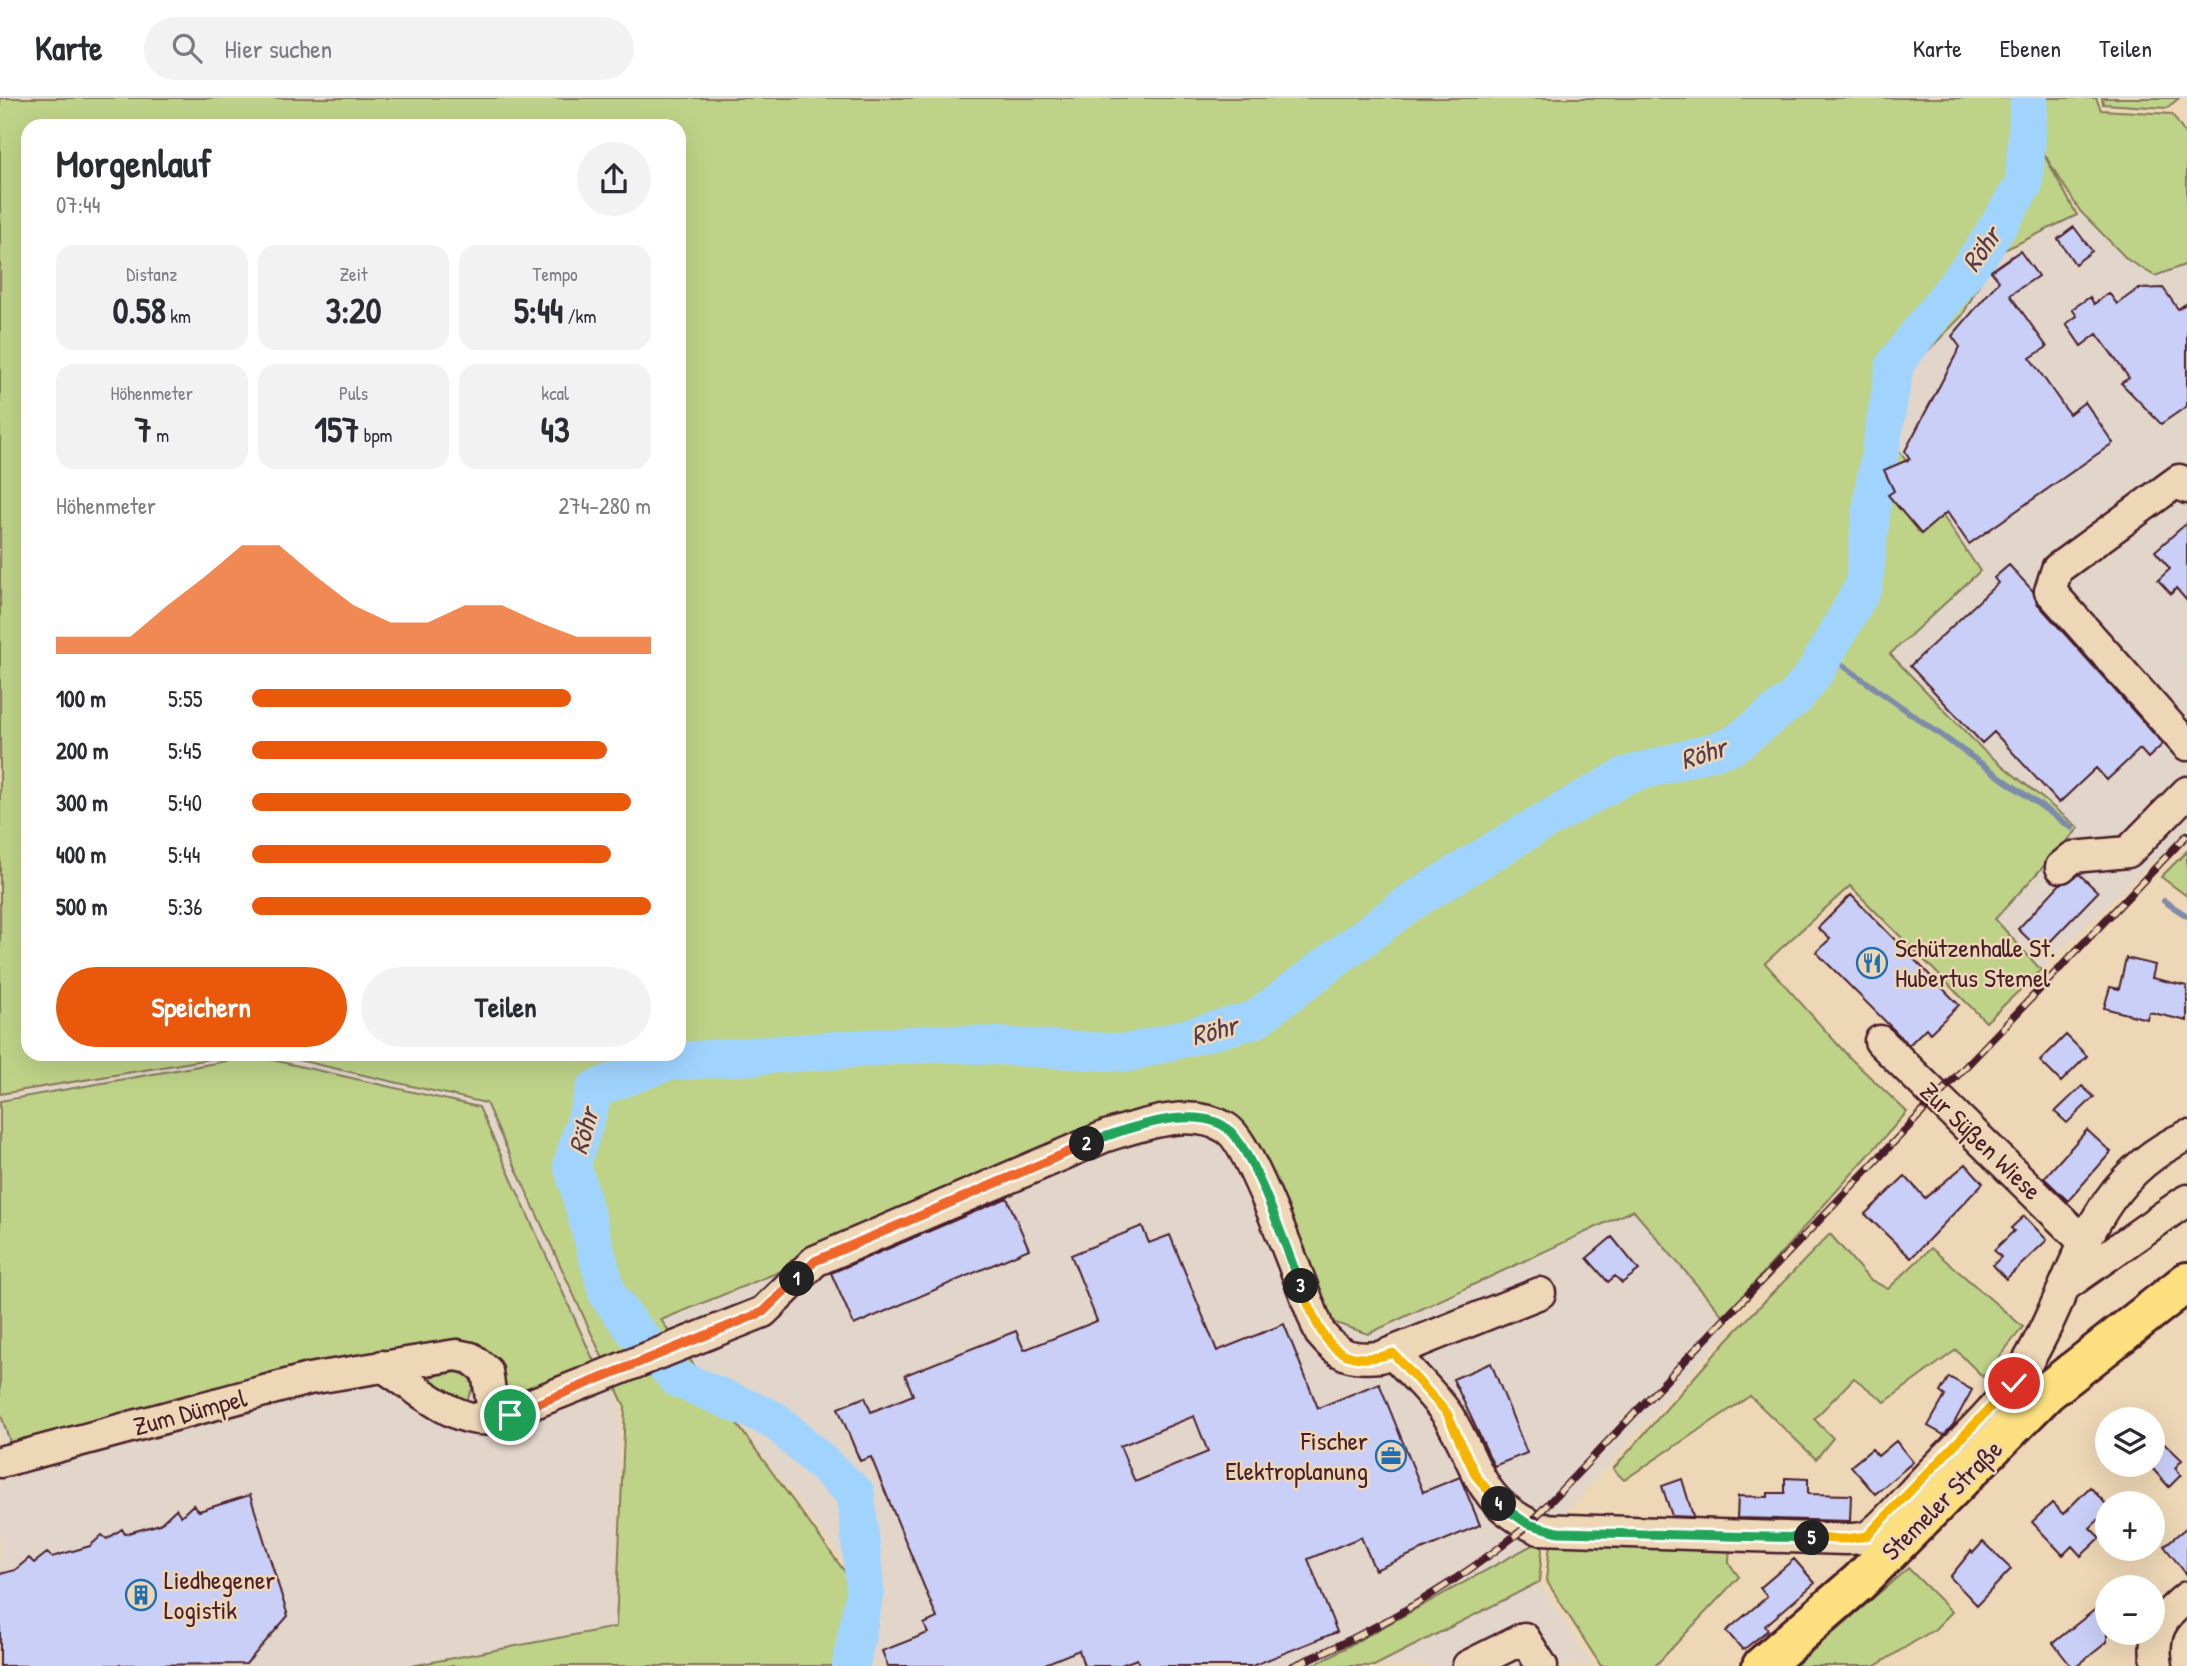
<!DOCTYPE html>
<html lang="de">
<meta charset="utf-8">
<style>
body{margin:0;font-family:"Patrick Hand",sans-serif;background:#f2f2f3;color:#2b2b33;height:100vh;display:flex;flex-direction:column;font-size:26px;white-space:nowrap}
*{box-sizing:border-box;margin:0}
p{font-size:23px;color:#7c7c81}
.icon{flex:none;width:38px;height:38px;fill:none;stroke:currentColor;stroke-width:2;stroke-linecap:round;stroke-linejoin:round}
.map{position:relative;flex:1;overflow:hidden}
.side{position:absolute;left:21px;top:21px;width:665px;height:942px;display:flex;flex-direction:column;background:#fff;border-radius:21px;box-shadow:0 7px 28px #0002}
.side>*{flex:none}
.tools{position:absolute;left:2095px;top:1309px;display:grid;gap:14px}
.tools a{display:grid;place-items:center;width:70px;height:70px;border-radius:50%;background:#fff;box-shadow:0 7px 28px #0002;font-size:35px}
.pin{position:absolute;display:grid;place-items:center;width:60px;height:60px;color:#fff;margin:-30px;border:4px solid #fff;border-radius:50%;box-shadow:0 2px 7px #0007}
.km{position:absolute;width:35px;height:35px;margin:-18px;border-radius:50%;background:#222;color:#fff;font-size:19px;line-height:35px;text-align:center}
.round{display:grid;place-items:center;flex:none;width:74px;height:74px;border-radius:37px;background:#f2f2f3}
.overview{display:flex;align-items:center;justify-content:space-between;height:119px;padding:0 35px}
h1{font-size:38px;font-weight:700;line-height:52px}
.stats{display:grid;grid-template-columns:repeat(3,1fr);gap:10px;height:119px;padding:7px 35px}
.stats div{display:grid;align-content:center;border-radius:18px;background:#f2f2f3;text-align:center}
.stats b{font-size:35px;font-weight:700}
.stats small{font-size:19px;font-weight:400}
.stats p{font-size:19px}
.chart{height:196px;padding:14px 35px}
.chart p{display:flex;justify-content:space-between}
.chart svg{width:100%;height:126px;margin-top:7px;fill:#ea580c;opacity:.7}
.cta{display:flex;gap:14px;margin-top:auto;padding:14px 35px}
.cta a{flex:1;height:80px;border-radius:42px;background:#ea580c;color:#fff;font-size:28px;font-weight:700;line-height:80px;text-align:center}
.cta a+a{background:#f2f2f3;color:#2b2b33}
ul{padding:0 35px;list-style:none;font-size:23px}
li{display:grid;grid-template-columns:112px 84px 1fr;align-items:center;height:52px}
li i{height:18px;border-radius:9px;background:#ea580c}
header{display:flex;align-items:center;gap:42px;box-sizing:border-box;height:98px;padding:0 35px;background:#fff;border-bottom:2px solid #e1e1e2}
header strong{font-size:33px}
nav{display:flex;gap:38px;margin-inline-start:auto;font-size:24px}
.search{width:490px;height:63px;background:#f2f2f3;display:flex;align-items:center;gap:18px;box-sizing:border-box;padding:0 24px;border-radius:38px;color:#7c7c81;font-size:26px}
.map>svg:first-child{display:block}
.built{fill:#e2d5ca}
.green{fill:#bed388;stroke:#84795a;stroke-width:2}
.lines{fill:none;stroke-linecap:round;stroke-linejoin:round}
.stream{stroke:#7e8caa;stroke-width:6}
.river{stroke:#a0d4ff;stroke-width:38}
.building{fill:#c9cff7;stroke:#4a1f2b;stroke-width:2;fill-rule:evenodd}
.minor-casing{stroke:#4a1f2b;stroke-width:35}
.major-casing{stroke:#4a1f2b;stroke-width:44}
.minor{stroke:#edd7b6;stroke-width:30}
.major{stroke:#fce080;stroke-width:38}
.rail-casing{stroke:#4a1f2b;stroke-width:8}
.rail{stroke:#edd7b6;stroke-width:5;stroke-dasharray:16;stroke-linecap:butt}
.split-1-casing{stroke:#fff;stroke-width:14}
.split-2-casing{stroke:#fff;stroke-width:14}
.split-3-casing{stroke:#fff;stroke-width:14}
.split-4-casing{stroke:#fff;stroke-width:14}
.split-5-casing{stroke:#fff;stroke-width:14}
.split-6-casing{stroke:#fff;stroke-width:14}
.split-1{stroke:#f0652b;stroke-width:9}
.split-2{stroke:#f0652b;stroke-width:9}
.split-3{stroke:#22a559;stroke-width:9}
.split-4{stroke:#f5b400;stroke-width:9}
.split-5{stroke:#22a559;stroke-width:9}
.split-6{stroke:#f5b400;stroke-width:9}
.labels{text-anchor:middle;stroke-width:5;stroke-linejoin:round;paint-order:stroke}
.poi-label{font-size:26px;fill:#4a1f2b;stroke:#edd7b6;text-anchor:start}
.street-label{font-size:26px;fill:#4a1f2b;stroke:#edd7b6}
.water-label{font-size:28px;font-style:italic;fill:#573a4b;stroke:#edd7b6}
</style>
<header>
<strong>Karte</strong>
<div class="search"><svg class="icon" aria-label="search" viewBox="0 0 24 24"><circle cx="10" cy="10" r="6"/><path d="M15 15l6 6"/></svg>Hier suchen</div>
<nav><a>Karte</a><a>Ebenen</a><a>Teilen</a></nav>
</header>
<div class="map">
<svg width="2187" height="1568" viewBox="0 0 2187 1568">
<rect width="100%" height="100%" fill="#edd7b6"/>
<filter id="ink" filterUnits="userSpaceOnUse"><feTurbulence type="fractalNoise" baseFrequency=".0143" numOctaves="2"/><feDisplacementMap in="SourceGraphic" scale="14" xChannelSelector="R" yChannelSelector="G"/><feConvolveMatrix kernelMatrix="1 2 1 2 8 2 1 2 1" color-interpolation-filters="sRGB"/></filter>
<g filter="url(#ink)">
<!-- built -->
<path class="built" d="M2080 113 2128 162 2155 178 2187 166V731L2041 872 1995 821 2079 730 1982 651 1890 556 1980 473 1898 351 1912 269 1962 218 1999 160Z
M242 956H272L486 1005 620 1308 616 1529 411 1568H0V998Z
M1166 1016 1242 1042 1368 1236 1633 1112 1730 1230 1543 1441 1312 1568H862L865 1492 660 1222Z
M1539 1484 1593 1568H1374Z"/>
<!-- green -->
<path class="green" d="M0 0H2096L2101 12 2172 16 2187 39V166L2155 178 2128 162 2080 113 2041 51 2077 117 1996 156 1962 218 1912 269 1898 351 1980 473 1890 556 1982 651 2079 730 1995 821 2041 872 1986 924 1850 788 1765 865 1849 959 1907 1014 1724 1219 1633 1112 1368 1236 1309 1216 1242 1042 1166 1016 661 1222 861 1496 857 1568H411L616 1529 625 1309 486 1005 272 956H679V28H28V956H240L0 996Z
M2102 0H2179L2167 10 2103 6Z
M2187 753V798L2161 779Z
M255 958 479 1009 597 1270 519 1301 504 1296 494 1258 459 1240 11 1347 0 1314V1003Z
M1830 1136 1869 1181 1888 1191 1931 1150 2023 1229 1983 1279 1956 1252 1885 1304 1854 1280 1814 1321 1833 1340 1816 1361 1750 1298 1624 1382 1613 1371 1729 1240Z
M458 1274 469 1279 473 1289 467 1302 455 1304 431 1287 430 1282 433 1278Z
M1543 1441 1539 1484 1374 1568H1312Z
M1730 1444 1729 1465 1739 1479 1655 1568H1601L1546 1482 1550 1446Z
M1908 1470 1952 1514 1935 1531 1875 1568H1795Z"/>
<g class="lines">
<!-- stream -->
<path class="stream" d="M1827 556 2072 730
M2164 803 2187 818"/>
<!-- river -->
<path class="river" d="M851 1568 865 1492 856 1396 775 1322 678 1281 635 1233 608 1197 572 1066 595 991 667 964 938 945 1128 955 1254 922 1408 806 1517 739 1625 678 1732 648 1795 600 1814 576 1864 488 1873 396 1895 266 1983 152 2024 86 2029 0"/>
</g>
<!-- building -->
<path class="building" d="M2074 129 2092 153 2075 166 2058 141Z
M2020 153 2038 178 2010 197 2047 249 2030 260 2069 316 2085 304 2113 345 1969 446 1947 414 1921 436 1888 397 1894 393 1884 372 1910 361 1905 353 1960 249 1952 238 1999 183 1991 173Z
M2163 190 2178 211 2187 205V308L2161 326 2121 285 2129 280 2097 236 2081 248 2066 226 2077 218 2072 211 2090 199 2094 206 2109 195 2117 206 2138 191Z
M2187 425V503L2176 490 2171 496 2158 482 2170 471 2155 453Z
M2009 467 2033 493 2037 505 2163 646 2148 660 2140 651 2107 682 2096 670 2059 705 1994 634 1982 645 1910 568 1998 485 1994 480Z
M2079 776 2098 794 2041 853 2018 831 2060 786Z
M1851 797 1959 907 1930 935 1926 930 1909 947 1816 854 1830 841 1818 830Z
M2126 860 2155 867 2152 880 2187 888V923L2149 914 2147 921 2104 910 2110 889 2119 891Z
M2066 937 2087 958 2061 984 2040 963Z
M2082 988 2094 999 2067 1025 2055 1014Z
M2087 1032 2111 1054 2068 1103 2044 1080Z
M1966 1066 1983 1085 1911 1160 1865 1116 1905 1078 1925 1100Z
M1007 1100 1029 1151 854 1227 831 1175Z
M2024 1118 2047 1142 2006 1181 1993 1167 2001 1159 1994 1152 2014 1133 2011 1130Z
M1142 1128 1149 1145 1170 1137 1217 1253 1284 1226 1318 1310 1379 1285 1423 1394 1460 1379 1480 1427 1375 1472 1361 1439 1308 1461 1337 1534 1252 1568H1140L1137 1561 1118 1568H1084L1079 1552 1040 1568H888L882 1553 928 1535 924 1526 937 1520 871 1359 860 1363 838 1310 865 1299 871 1314 913 1297 905 1277 1016 1233 1024 1252 1097 1223 1071 1157ZM1194 1318 1208 1354 1135 1384 1120 1348Z
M1612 1139 1639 1172 1622 1185 1615 1178 1608 1184 1587 1160Z
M1491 1265 1527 1355 1494 1368 1453 1281Z
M1949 1279 1972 1292 1953 1327 1944 1337 1928 1328 1945 1298 1940 1294Z
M2152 1333 2182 1362 2175 1370 2181 1377 2169 1389 2152 1370Z
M1896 1343 1913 1364 1875 1396 1851 1368 1872 1351 1878 1358Z
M1785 1380 1808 1381V1396L1851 1397 1850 1423 1737 1420 1738 1398 1768 1399V1395H1785Z
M1682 1381 1693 1418V1419L1672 1418 1662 1388Z
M2090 1389 2107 1407V1413L2090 1430 2100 1440 2081 1458 2072 1448 2063 1457 2032 1424 2052 1405 2063 1416Z
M250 1397 288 1518 246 1566 0 1568V1476L15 1472 29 1460 34 1465 47 1455 52 1459 90 1448 102 1437 107 1441 122 1431 125 1436 160 1426 176 1411 181 1418 193 1407 199 1413Z
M2187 1429V1477L2164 1448Z
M1983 1444 2011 1471 1977 1507 1950 1479 1971 1453 1973 1455Z
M1794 1461 1815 1485 1765 1528 1768 1532 1743 1552 1726 1533 1767 1499 1760 1490Z
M2107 1502V1544L2077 1568H2071L2053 1545Z"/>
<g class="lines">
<!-- minor casing -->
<g class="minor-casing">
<path id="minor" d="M2187 390 2179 382 2057 471 2050 493 2187 647
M2061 769 2073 759 2128 754 2187 694
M1880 943 2083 1143
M2065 1188 2187 1102
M1393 1255C1410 1274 1432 1294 1447 1316 1480 1367 1474 1402 1539 1431L1845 1441C1851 1441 1860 1441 1866 1439 1880 1433 1911 1395 1923 1383 1953 1351 1988 1320 2014 1285 2075 1199 2080 1085 2187 1038
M494 1321 763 1214 815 1163 1106 1038C1142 1027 1190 1009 1226 1030 1252 1045 1305 1199 1320 1235 1339 1258 1350 1262 1380 1259L1540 1195
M0 1364 309 1281 456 1257 471 1260 487 1273 494 1321C454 1327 415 1288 382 1268
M1468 1568 1524 1540 1542 1568
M2157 1568C2151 1534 2162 1519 2187 1499"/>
</g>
<!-- major casing -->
<g class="major-casing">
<path id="major" d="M1762 1568 1859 1484 2047 1294 2187 1184"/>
</g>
<!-- minor -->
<use href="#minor" class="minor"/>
<!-- major -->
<use href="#major" class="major"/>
<!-- rail casing -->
<g class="rail-casing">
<path id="rail" d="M1293 1568C1378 1532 1455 1487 1527 1428L2187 737"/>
</g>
<!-- rail -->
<use href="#rail" class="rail"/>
</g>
</g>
<g class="lines" filter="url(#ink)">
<!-- split-1 casing -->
<g class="split-1-casing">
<path id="split-1" d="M510 1317 763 1214 797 1181"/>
</g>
<!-- split-2 casing -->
<g class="split-2-casing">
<path id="split-2" d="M797 1181 815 1163 1087 1046"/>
</g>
<!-- split-3 casing -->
<g class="split-3-casing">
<path id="split-3" d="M1087 1046C1120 1032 1199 1003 1230 1033 1256 1058 1286 1151 1301 1188"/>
</g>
<!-- split-4 casing -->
<g class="split-4-casing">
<path id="split-4" d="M1301 1188C1320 1235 1332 1275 1393 1255L1447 1315 1476 1378 1499 1406"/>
</g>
<!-- split-5 casing -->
<g class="split-5-casing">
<path id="split-5" d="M1499 1406 1528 1426 1558 1434 1812 1440"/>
</g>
<!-- split-6 casing -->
<g class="split-6-casing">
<path id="split-6" d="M1812 1440 1845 1441 1867 1438 2014 1285"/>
</g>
<!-- split-1 -->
<use href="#split-1" class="split-1"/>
<!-- split-2 -->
<use href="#split-2" class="split-2"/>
<!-- split-3 -->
<use href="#split-3" class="split-3"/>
<!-- split-4 -->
<use href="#split-4" class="split-4"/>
<!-- split-5 -->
<use href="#split-5" class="split-5"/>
<!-- split-6 -->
<use href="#split-6" class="split-6"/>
</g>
<!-- icons -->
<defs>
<g id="restaurant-ring" transform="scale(1.575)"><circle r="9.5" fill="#edd7b6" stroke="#1f6fb2" stroke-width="1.5"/><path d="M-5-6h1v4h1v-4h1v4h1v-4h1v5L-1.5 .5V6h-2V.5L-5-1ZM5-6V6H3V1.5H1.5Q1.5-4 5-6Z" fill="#1f6fb2"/></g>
<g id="office-ring" transform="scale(1.575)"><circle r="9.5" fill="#edd7b6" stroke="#1f6fb2" stroke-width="1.5"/><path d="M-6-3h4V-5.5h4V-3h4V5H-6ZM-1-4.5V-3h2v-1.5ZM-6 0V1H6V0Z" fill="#1f6fb2"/></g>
<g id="building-ring" transform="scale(1.575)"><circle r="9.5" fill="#edd7b6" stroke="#1f6fb2" stroke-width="1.5"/><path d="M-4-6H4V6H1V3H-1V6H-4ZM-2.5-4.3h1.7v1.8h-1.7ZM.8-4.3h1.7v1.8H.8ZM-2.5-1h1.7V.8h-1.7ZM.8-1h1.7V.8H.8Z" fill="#1f6fb2"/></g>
</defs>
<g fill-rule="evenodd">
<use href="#restaurant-ring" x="1872" y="865"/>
<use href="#office-ring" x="1391" y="1358"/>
<use href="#building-ring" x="141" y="1497"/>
</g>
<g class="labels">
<!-- poi labels -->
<g class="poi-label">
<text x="1895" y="859">Schützenhalle St.<tspan x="1895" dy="30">Hubertus Stemel</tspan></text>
<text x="1368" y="1352" text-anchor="end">Fischer<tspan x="1368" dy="30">Elektroplanung</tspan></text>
<text x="164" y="1491">Liedhegener<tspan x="164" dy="30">Logistik</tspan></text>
</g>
<!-- street labels -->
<g class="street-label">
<text transform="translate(1981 1043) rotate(44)" y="9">Zur Süßen Wiese</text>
<text transform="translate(190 1314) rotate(-15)" y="9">Zum Dümpel</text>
<text transform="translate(1942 1402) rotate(-45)" y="9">Stemeler Straße</text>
</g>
<!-- water labels -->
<g class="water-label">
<text transform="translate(1981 151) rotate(-55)" y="10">Röhr</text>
<text transform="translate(1703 655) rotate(-18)" y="10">Röhr</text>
<text transform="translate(1214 932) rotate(-15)" y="10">Röhr</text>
<text transform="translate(583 1033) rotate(-74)" y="10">Röhr</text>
</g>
</g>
</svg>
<div class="tools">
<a><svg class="icon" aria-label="layers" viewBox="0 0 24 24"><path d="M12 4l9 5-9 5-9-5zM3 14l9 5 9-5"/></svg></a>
<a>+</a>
<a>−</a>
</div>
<div class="pin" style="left:510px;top:1317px;background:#1e9e55"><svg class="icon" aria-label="arrive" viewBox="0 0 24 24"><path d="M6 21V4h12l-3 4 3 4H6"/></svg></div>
<div class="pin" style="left:2014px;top:1285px;background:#d93025"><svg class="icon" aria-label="check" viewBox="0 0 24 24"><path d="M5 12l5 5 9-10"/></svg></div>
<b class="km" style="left:797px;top:1181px">1</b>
<b class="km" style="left:1087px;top:1046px">2</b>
<b class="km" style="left:1301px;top:1188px">3</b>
<b class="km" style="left:1499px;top:1406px">4</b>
<b class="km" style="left:1812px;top:1440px">5</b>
<section class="side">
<div class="overview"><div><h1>Morgenlauf</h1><p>07:44</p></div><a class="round"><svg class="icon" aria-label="share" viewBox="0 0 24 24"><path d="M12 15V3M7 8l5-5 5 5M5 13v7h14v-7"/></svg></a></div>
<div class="stats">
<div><p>Distanz</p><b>0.58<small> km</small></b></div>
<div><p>Zeit</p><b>3:20</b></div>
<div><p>Tempo</p><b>5:44<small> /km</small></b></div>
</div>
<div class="stats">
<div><p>Höhenmeter</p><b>7<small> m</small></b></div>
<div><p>Puls</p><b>157<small> bpm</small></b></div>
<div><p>kcal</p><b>43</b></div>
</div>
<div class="chart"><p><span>Höhenmeter</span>274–280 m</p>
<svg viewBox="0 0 160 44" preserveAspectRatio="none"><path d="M0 44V38L10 38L20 38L30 27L40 17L50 6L60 6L70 17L80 27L90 33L100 33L110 27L120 27L130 33L140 38L150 38L160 38V44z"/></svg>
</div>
<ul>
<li><b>100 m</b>5:55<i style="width:80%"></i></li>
<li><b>200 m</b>5:45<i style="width:89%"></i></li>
<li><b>300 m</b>5:40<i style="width:95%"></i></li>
<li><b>400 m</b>5:44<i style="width:90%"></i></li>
<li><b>500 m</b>5:36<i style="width:100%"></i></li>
</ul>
<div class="cta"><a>Speichern</a><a>Teilen</a></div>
</section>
</div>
